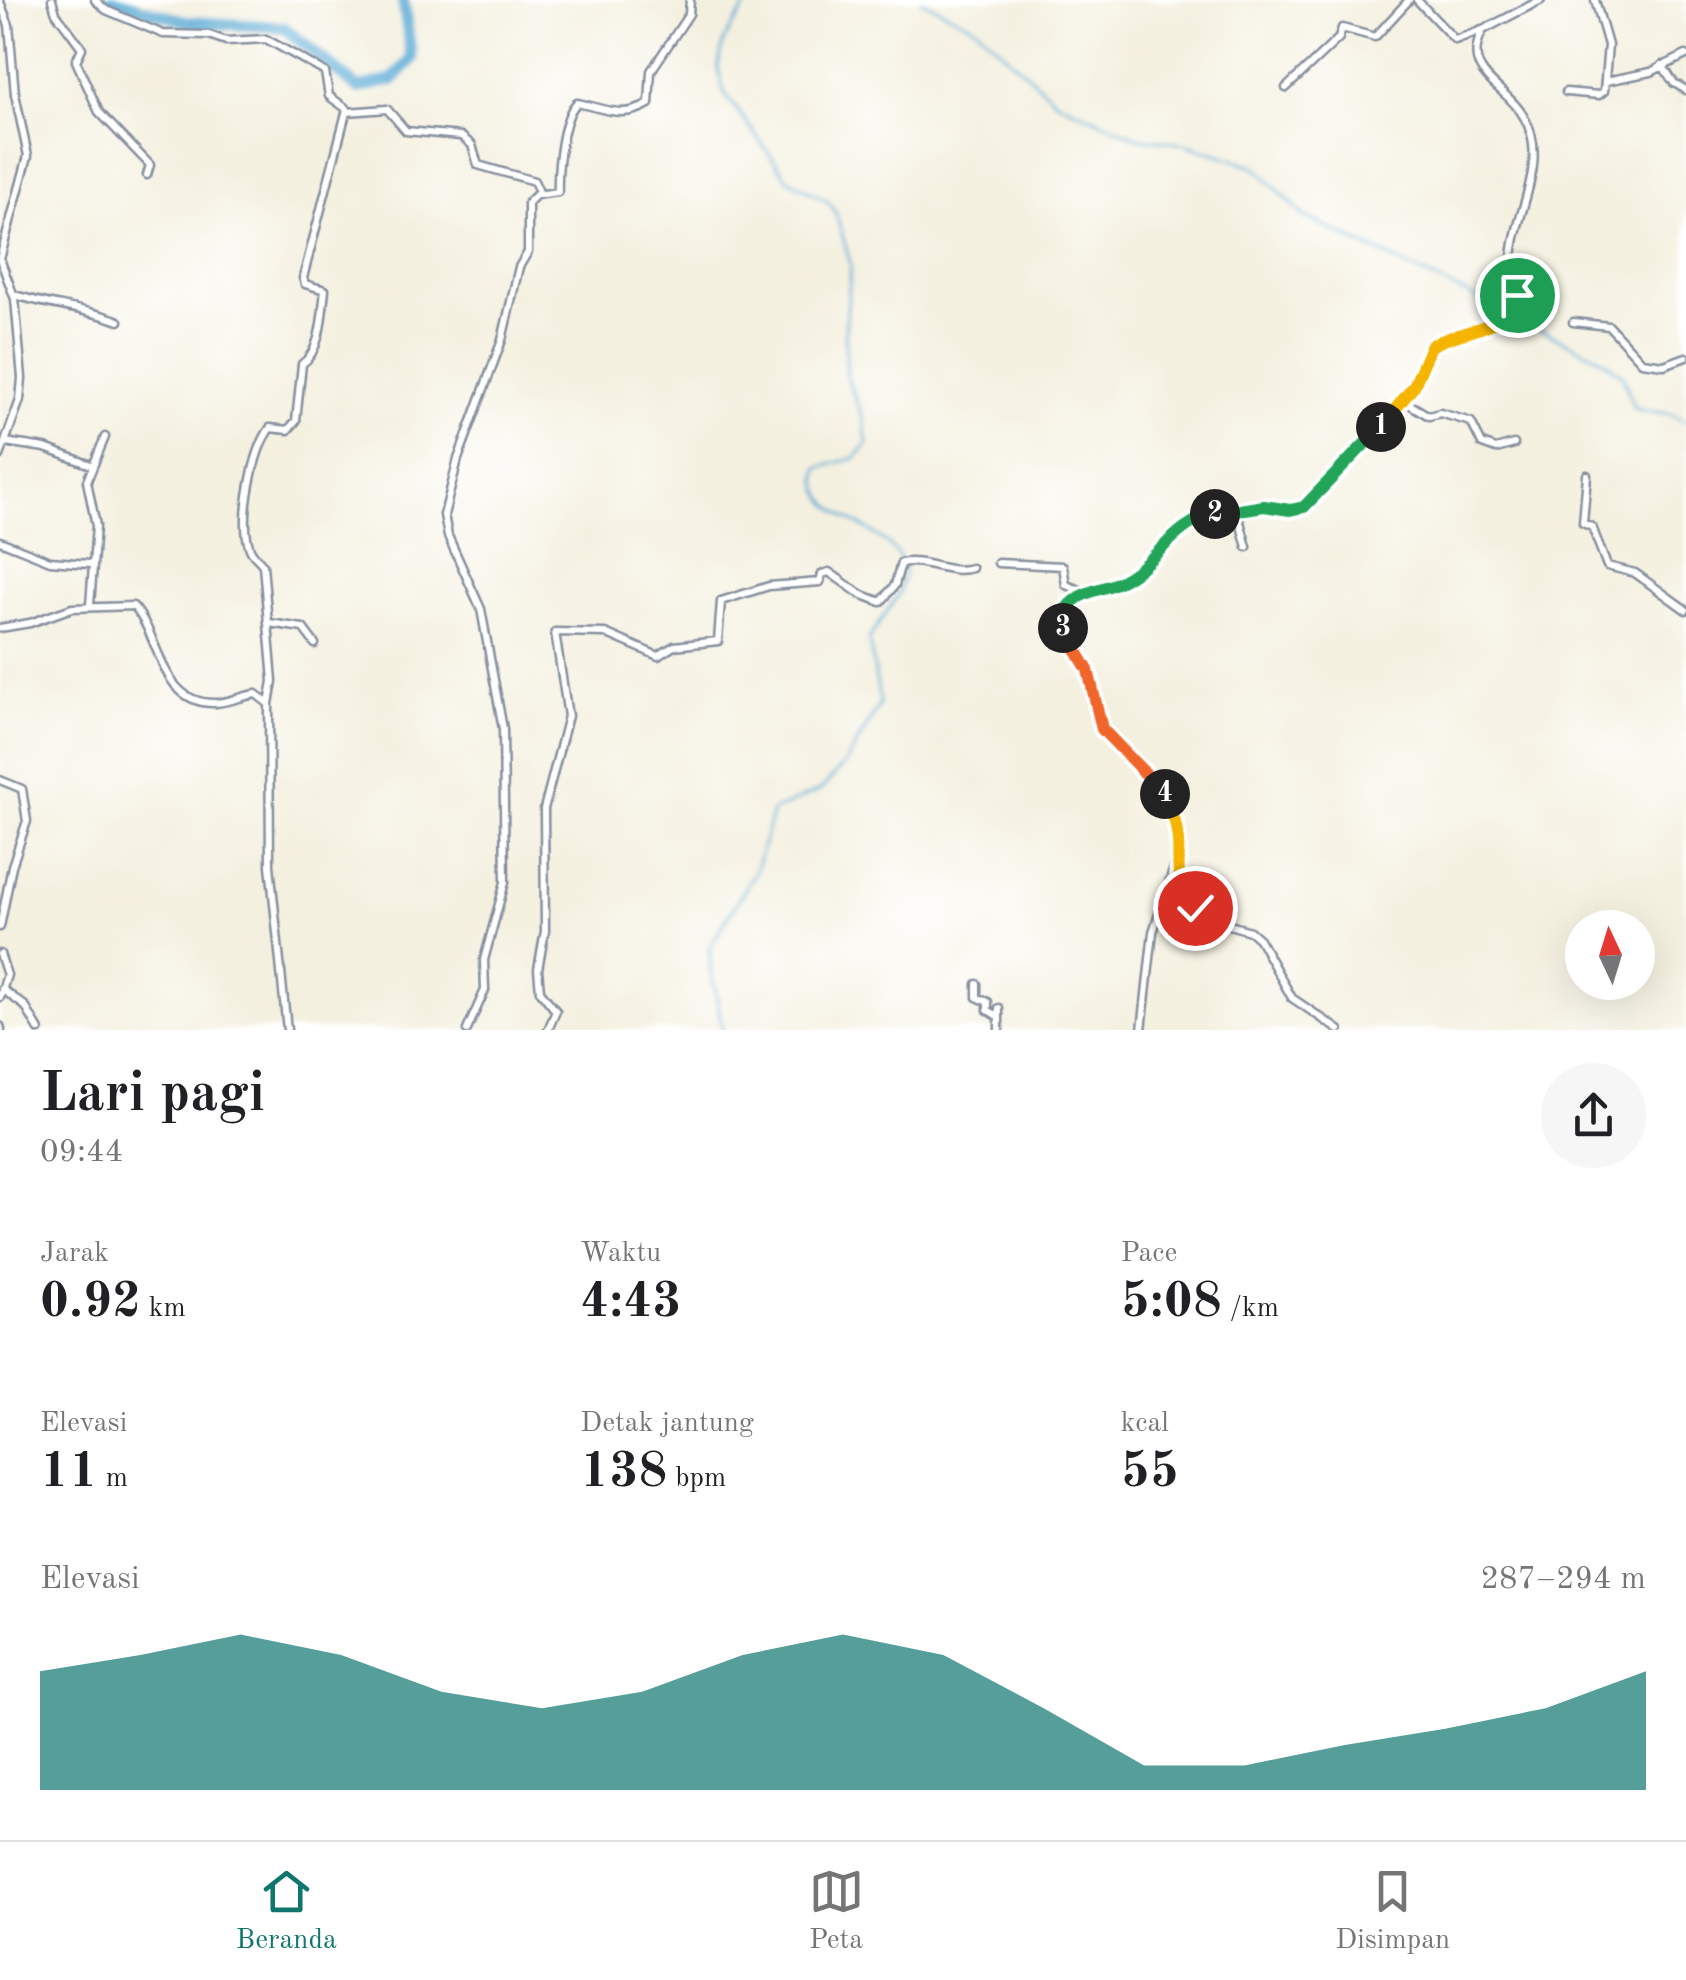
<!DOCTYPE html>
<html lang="id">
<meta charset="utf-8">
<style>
body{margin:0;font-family:"Old Standard TT",serif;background:#f6f6f6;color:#202124;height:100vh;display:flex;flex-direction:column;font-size:38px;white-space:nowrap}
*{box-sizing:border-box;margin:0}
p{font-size:32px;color:#757577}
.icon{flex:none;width:55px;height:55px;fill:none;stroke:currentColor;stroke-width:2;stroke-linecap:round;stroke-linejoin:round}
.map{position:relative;height:1030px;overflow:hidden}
.details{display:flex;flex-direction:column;background:#fff;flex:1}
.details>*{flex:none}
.needle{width:65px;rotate:356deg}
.tools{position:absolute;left:1565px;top:910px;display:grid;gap:20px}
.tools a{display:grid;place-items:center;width:90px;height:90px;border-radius:50%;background:#fff;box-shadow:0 10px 40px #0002;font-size:50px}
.pin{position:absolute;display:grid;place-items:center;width:85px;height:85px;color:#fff;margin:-42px;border:5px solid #fff;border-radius:50%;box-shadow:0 2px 10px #0007}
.km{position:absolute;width:50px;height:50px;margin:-25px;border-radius:50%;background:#222;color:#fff;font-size:28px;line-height:50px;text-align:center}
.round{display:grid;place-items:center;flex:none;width:105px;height:105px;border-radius:52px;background:#f6f6f6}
.head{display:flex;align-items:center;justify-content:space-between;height:170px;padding:0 40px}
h1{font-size:55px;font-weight:700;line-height:75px}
.figures{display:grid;grid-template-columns:repeat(3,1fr);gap:15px;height:170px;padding:10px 40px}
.figures div{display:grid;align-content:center}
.figures b{font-size:50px;font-weight:700}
.figures small{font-size:28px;font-weight:400}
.figures p{font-size:28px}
.chart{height:280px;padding:20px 40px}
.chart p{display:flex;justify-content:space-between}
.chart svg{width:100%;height:180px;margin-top:10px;fill:#0f766e;opacity:.7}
.menu{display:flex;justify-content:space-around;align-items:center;height:140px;border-top:2px solid #e0e0e0;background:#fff;font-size:28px;color:#757577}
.menu a{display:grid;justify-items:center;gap:5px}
.menu .active{color:#0f766e}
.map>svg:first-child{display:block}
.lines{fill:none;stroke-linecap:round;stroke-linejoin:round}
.stream{stroke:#59aad4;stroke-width:2.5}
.river{stroke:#59aad4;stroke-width:12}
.minor-casing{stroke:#88909e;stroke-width:11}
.minor{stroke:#fff;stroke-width:6}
.split-1-casing{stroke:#fff;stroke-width:20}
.split-2-casing{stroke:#fff;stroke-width:20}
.split-3-casing{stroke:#fff;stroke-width:20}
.split-4-casing{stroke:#fff;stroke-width:20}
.split-5-casing{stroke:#fff;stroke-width:20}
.split-1{stroke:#f5b400;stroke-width:12}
.split-2{stroke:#22a559;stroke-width:12}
.split-3{stroke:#22a559;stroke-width:12}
.split-4{stroke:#f0652b;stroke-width:12}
.split-5{stroke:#f5b400;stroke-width:12}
</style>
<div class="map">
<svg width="1686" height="1030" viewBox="0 0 1686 1030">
<rect width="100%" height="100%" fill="#fff"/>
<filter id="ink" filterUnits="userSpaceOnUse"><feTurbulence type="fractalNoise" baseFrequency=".01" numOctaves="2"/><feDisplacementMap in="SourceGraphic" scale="20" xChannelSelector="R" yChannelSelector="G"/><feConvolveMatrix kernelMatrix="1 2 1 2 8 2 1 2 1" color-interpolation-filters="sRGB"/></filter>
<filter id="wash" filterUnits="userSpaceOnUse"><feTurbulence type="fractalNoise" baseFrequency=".0048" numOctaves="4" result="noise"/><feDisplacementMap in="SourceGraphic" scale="40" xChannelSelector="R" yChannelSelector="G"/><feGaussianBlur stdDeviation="2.25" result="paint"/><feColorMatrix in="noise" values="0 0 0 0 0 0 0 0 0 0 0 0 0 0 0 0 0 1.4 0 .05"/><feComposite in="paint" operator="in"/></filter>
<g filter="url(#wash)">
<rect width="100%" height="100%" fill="#f4f0df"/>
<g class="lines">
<!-- stream -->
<path class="stream" d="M750 0 724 40 718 67 724 92 787 178 827 201 835 211 851 265 845 332 847 378 864 420 867 445 855 458 818 468C810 520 876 518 901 560
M921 0 976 27 1056 101 1136 137 1185 144 1254 166 1305 217 1604 360 1623 376 1634 408C1651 415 1664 408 1686 421
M722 1030C721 1003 706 972 711 945L755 872 773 811 821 790 846 762 880 704 869 639 899 593 905 567"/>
<!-- river -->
<path class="river" d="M111 0 188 22 283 27 358 88 392 80 412 59 403 0"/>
</g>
</g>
<g filter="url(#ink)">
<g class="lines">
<!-- minor casing -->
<g class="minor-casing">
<path id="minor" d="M52 0 56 13 82 48 76 61 99 112 150 165 147 175
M95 0 106 10 163 34 209 35 226 41 266 39 325 72 329 96 347 109 303 278 305 284 325 290C322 313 322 350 302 364L296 421 288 430 270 428C253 452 240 518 249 546 251 555 258 558 263 565L273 681 269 704
M1417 0 1455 40 1482 30
M0 2 9 25 15 94 28 156 0 259 15 299 22 378 20 400 0 456
M1662 65 1674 83 1686 90
M1606 81 1651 72 1686 55
M1286 88 1339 38 1342 28 1375 37 1409 0
M1566 92 1599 95 1604 91 1608 45 1595 0
M347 112 387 109 406 131 461 136 472 145 478 165 534 181 540 194
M15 295C50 306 86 308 119 321
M1573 322 1609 326 1642 362 1664 365 1686 357
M1404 401 1429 416 1440 413 1471 422 1482 444 1496 449 1514 444
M5 442 45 448 91 465
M1587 475 1583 523 1592 527 1607 566 1635 573 1686 610
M1237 511 1247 547
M0 541 50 561 90 564
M998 563 1063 566 1066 585 1086 592
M90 605 96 526 87 481 105 437
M269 623 303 628 315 644
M0 628 30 623 72 608 133 606C162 637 159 705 216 703 230 702 242 696 256 694L269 704 270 865 287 1030
M0 780 22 789 27 821 12 866 0 927
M1175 867 1187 901 1212 920 1250 931 1259 939 1292 998 1339 1030
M0 954 7 975 0 997
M977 984V997L988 1002V1010L999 1017
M2 989 25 1006 39 1030
M0 1026 1 1030
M467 1030 485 990 484 960 505 882 503 729 481 609 448 536 444 515 458 459 502 340 519 267 528 252V203L536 195 558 192C557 171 562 116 577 103 604 108 622 120 649 104L651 71 689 14 690 0
M548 1030 556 1011 540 991 538 969 545 931 544 809 568 716 555 632 605 633 658 656 674 646 718 641 721 601 769 586 820 582 822 574 829 572 860 594 881 602 895 585 901 563C926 558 948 575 972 568
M999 1030V1008
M1142 1030 1153 932 1177 858 1176 827 1164 790 1122 754 1099 723 1092 679 1063 627V613L1086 592 1124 579 1194 520 1257 506 1290 510 1309 504 1400 407 1431 346C1457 329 1491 333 1513 306 1522 293 1511 275 1512 261 1513 214 1551 164 1524 117 1506 84 1459 75 1483 30L1541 0"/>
</g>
<!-- minor -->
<use href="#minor" class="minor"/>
</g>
</g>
<g class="lines" filter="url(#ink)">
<!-- split-1 casing -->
<g class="split-1-casing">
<path id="split-1" d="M1381 427 1414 386 1431 346C1459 329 1504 333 1517 295"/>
</g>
<!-- split-2 casing -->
<g class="split-2-casing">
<path id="split-2" d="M1215 514 1264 506 1290 510 1304 507 1381 427"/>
</g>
<!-- split-3 casing -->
<g class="split-3-casing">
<path id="split-3" d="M1063 628V614C1076 591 1096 592 1117 583 1156 566 1172 523 1215 514"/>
</g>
<!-- split-4 casing -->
<g class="split-4-casing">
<path id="split-4" d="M1063 628 1088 670 1102 729 1165 794"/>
</g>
<!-- split-5 casing -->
<g class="split-5-casing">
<path id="split-5" d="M1165 794C1171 809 1177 824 1178 841 1180 866 1173 888 1195 908"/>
</g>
<!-- split-1 -->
<use href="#split-1" class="split-1"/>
<!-- split-2 -->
<use href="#split-2" class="split-2"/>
<!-- split-3 -->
<use href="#split-3" class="split-3"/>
<!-- split-4 -->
<use href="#split-4" class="split-4"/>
<!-- split-5 -->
<use href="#split-5" class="split-5"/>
</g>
</svg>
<div class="tools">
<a><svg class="needle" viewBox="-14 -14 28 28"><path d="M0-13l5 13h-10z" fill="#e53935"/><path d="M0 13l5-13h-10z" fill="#757577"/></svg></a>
</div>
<div class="pin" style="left:1517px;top:295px;background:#1e9e55"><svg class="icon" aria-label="arrive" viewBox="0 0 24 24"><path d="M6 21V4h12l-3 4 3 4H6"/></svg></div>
<div class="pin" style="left:1195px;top:908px;background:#d93025"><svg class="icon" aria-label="check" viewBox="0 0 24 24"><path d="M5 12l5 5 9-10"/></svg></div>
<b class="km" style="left:1381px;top:427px">1</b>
<b class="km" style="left:1215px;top:514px">2</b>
<b class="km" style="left:1063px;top:628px">3</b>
<b class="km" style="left:1165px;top:794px">4</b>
</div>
<section class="details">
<div class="head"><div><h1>Lari pagi</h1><p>09:44</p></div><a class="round"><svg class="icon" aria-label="share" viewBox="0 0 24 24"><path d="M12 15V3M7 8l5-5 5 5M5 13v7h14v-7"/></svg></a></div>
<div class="figures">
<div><p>Jarak</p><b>0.92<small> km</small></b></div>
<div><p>Waktu</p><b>4:43</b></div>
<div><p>Pace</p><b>5:08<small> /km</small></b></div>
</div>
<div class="figures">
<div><p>Elevasi</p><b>11<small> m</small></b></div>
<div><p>Detak jantung</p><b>138<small> bpm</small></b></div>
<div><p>kcal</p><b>55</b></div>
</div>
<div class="chart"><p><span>Elevasi</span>287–294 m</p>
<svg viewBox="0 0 160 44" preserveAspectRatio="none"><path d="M0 44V15L10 11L20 6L30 11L40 20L50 24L60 20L70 11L80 6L90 11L100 24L110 38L120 38L130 33L140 29L150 24L160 15V44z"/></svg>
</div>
</section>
<nav class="menu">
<a class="active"><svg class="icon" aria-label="home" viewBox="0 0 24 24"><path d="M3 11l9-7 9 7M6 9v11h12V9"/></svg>Beranda</a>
<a><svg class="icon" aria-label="map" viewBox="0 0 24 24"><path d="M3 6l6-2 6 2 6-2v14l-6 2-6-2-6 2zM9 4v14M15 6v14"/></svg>Peta</a>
<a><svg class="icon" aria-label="saved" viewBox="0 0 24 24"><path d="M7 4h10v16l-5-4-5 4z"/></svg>Disimpan</a>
</nav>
